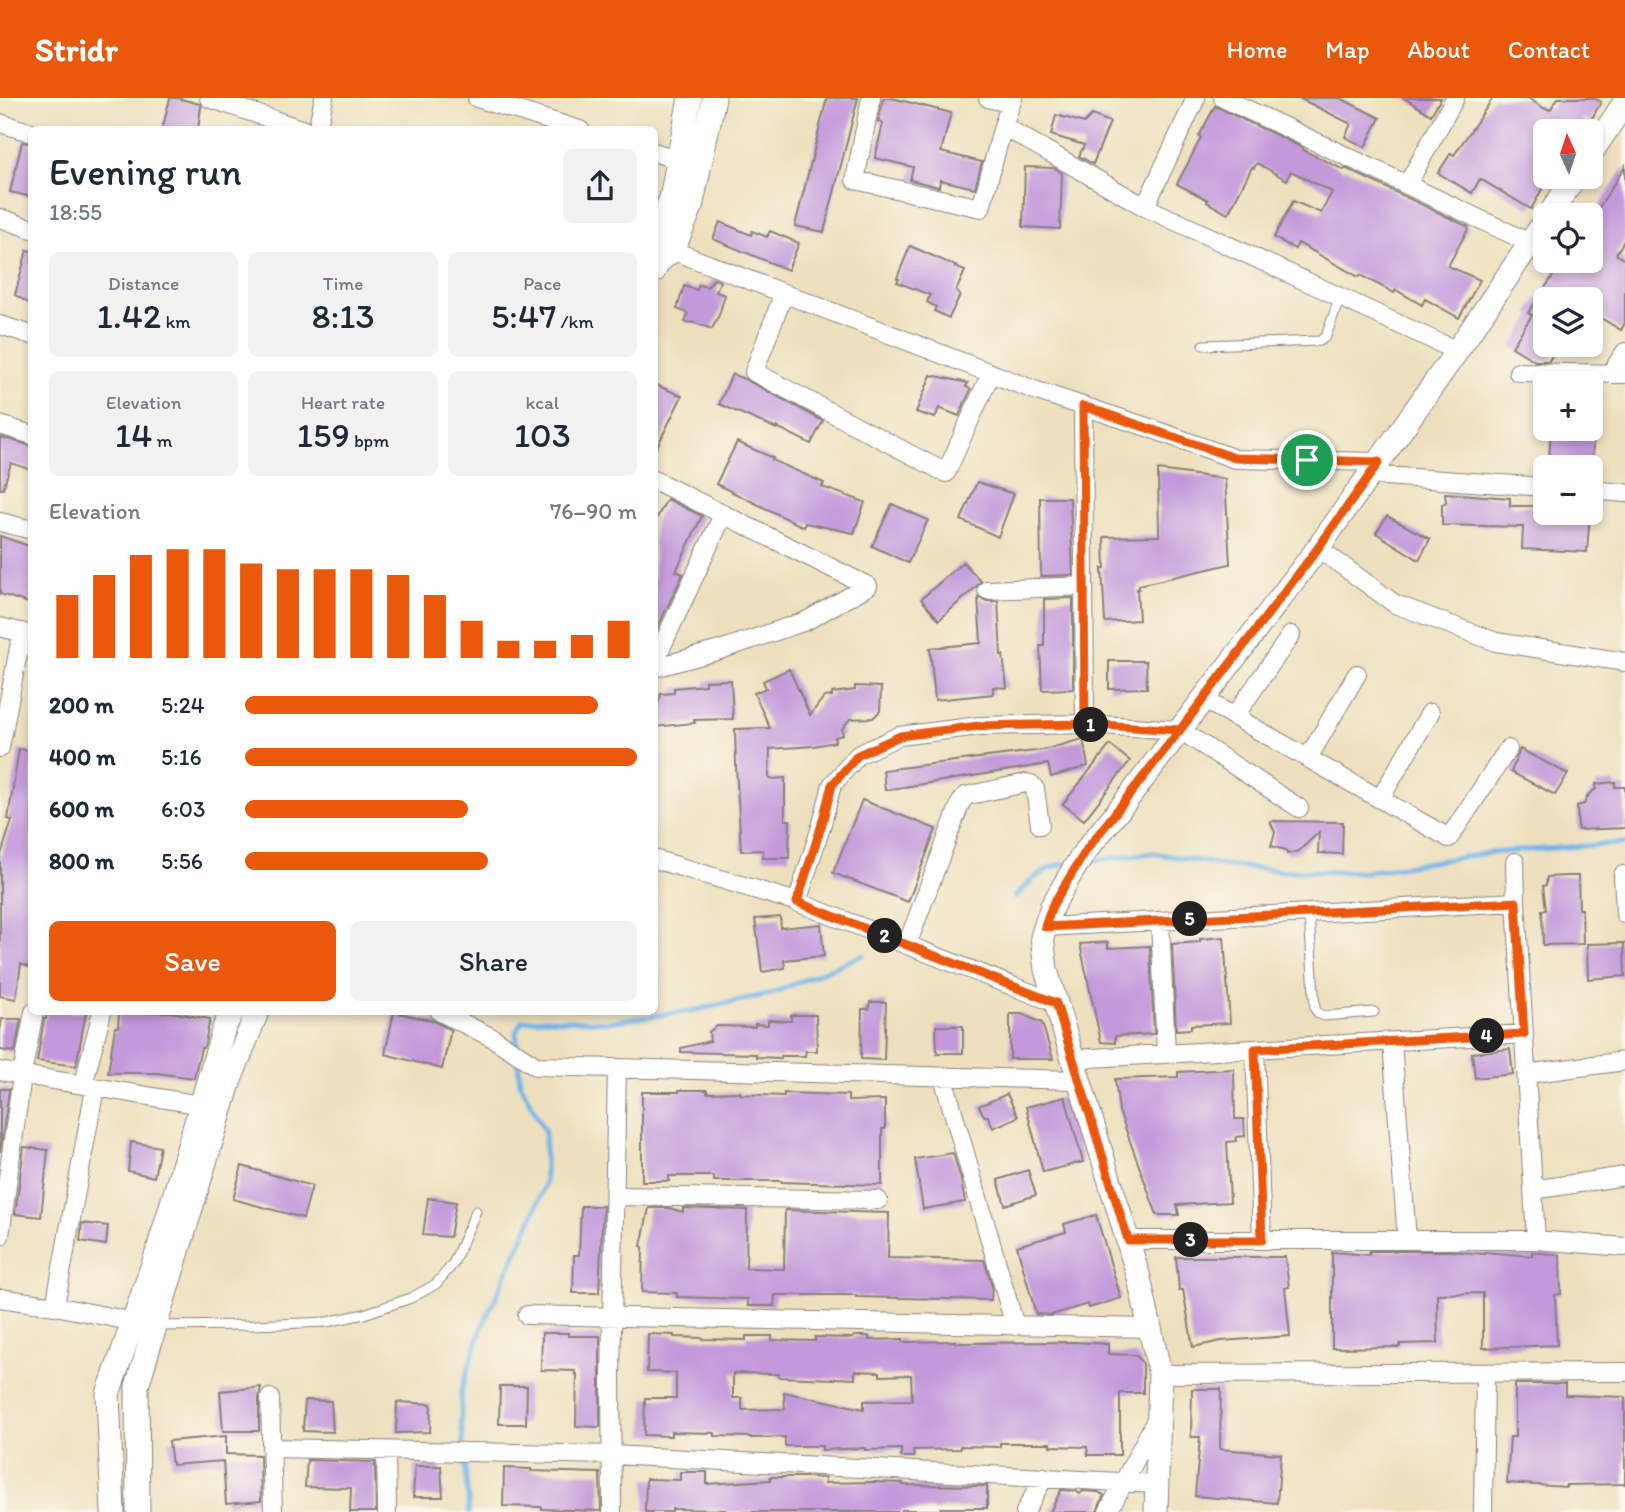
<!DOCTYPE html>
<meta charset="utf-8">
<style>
body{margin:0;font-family:Itim,sans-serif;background:#f2f2f3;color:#1f2937;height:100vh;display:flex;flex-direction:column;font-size:26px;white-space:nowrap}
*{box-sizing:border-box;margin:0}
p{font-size:23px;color:#747a83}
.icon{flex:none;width:38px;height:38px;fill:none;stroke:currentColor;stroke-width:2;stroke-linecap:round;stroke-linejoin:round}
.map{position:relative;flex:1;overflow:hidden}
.panel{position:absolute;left:28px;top:28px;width:630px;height:889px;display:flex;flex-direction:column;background:#fff;border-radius:10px;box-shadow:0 4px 10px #0003}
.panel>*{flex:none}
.needle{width:46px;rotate:357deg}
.tools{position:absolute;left:1533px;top:21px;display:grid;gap:14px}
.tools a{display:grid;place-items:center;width:70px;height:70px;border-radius:10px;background:#fff;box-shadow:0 4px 10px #0003;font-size:35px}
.pin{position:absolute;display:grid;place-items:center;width:60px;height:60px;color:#fff;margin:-30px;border:4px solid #fff;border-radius:50%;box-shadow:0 2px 7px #0007}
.km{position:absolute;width:35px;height:35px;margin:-18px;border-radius:50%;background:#222;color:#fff;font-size:19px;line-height:35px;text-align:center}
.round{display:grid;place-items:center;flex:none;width:74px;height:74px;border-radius:10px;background:#f2f2f3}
.head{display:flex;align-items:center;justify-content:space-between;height:119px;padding:0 21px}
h1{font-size:38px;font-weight:600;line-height:52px}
.figures{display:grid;grid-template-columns:repeat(3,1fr);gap:10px;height:119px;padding:7px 21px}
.figures div{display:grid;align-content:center;border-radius:10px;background:#f2f2f3;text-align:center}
.figures b{font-size:35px;font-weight:600}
.figures small{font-size:19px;font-weight:400}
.figures p{font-size:19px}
.chart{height:196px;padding:14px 21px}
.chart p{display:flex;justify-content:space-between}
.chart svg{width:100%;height:126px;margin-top:7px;stroke:#ea580c;stroke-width:6}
.action{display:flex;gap:14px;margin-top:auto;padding:14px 21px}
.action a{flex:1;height:80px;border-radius:10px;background:#ea580c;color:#fff;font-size:28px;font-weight:600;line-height:80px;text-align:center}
.action a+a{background:#f2f2f3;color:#1f2937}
ul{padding:0 21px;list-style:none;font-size:23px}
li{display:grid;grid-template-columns:112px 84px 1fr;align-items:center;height:52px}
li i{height:18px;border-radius:9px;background:#ea580c}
header{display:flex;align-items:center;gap:42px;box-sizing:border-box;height:98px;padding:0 35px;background:#ea580c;color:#fff}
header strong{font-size:33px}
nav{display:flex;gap:38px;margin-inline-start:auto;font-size:24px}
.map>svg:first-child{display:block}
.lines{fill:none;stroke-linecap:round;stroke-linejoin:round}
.stream{stroke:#72b5e7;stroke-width:5}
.building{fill:#c399db;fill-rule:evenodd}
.service-casing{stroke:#88817c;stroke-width:11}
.minor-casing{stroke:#88817c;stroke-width:20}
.tertiary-casing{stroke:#88817c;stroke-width:25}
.service{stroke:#fff;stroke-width:9}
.minor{stroke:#fff;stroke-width:18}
.tertiary{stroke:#fff;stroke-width:23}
.route-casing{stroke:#fff;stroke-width:14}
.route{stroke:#ea580c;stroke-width:9}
</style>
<header>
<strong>Stridr</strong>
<nav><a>Home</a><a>Map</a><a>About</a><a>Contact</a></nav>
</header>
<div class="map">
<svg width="1625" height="1414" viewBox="0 0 1625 1414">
<rect width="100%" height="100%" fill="#fbf7ec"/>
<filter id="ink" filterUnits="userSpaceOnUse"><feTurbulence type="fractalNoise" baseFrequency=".0143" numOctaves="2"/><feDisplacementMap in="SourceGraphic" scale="14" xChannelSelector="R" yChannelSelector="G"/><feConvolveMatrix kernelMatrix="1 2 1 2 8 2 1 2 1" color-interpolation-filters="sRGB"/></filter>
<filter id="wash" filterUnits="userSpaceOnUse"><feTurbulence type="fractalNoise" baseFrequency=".00686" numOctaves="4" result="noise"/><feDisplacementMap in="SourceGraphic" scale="28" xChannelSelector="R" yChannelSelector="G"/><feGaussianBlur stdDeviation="1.57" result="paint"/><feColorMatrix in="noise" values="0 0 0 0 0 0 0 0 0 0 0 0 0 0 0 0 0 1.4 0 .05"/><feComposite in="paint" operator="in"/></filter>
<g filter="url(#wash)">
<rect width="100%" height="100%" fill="#eee0be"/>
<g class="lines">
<!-- stream -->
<path class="stream" d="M1089 763 1153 755 1222 767 1284 773 1366 774 1488 755 1625 745
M1015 799C1030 783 1046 767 1069 765
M518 952 516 934 522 923 545 921 608 924 691 913 770 896 863 857
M469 1414 461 1322V1293L482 1229 532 1120 545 1085V1034L520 984 518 961"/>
</g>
<g id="blocks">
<!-- building -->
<path class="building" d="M170 0H177L200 6 201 8 198 32H162Z
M827 0H858L824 134 795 128Z
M883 0H892L951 15 941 54 982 64 975 90 940 82 939 89 910 82 913 69 875 60 883 25 878 24Z
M1299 0H1340L1380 20 1365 49 1345 39 1351 26Z
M1404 0H1441L1431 17Z
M1493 0H1528L1545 11 1546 10 1550 12 1558 0H1594L1601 4 1590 24 1584 20 1577 33H1545V86L1531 111 1480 81 1472 95 1438 75 1451 55 1454 57Z
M1215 8 1303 50V52L1344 72 1345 70 1469 129 1448 168 1480 182 1459 220 1425 201 1422 207 1396 192 1394 195 1360 177 1359 179 1298 145 1295 151 1274 139 1293 103 1321 115 1332 94 1291 73 1287 82 1257 65 1254 70 1252 69 1228 116 1207 104 1208 102 1177 86 1201 40 1199 38Z
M1056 17 1084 25 1092 17 1110 24 1093 66 1079 58 1084 47 1051 37Z
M22 44 32 46V99L10 94Z
M1625 68V141L1616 156 1625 162V225L1621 232 1591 214V201H1545V247H1552L1556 250 1549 263H1535L1512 249 1532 217 1528 215 1563 163H1591V122Z
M1025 69 1054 70 1062 75 1060 131 1023 129Z
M720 124 751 137 752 133 767 139 770 133 799 145 788 172 713 141Z
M910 148 956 168 955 169 965 173 956 193 960 197 949 220 934 213 936 209 927 204 930 197 897 184 899 181 897 180Z
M27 152 32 153V207L15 197Z
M714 181 720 183 716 194 725 197 719 217 712 231 695 225 685 224 688 215 677 211 684 188 697 192 699 187 707 189Z
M732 276 747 282 823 323 811 346 777 329V331L719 306Z
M931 277 968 285 966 289 971 291 959 318 939 310 935 320 916 314Z
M654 286 682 298 654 355Z
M1551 331H1594L1592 366 1549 363Z
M0 339 32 348V372L11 365 3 391H0Z
M737 344 773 360 772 362 824 385 822 389 865 404 854 435 805 425 804 429 716 386Z
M1158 372 1225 381 1230 466 1139 487V491H1137L1139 522 1105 524 1102 470H1105L1104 439 1159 438Z
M977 384 1014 396 998 439 961 422Z
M1445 395 1510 400V408H1545V415H1590L1587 454 1522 451 1523 429 1442 427V406L1446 405Z
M1040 400H1070L1073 477 1041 478Z
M667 401 702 418 676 473 683 476 654 537V425Z
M892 406 928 422 908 465 872 448Z
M1387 418 1430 441 1419 462 1376 435Z
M0 438 32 449V506L0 496Z
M963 464 981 483 976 489 939 522 921 501Z
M978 499 987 503H998L1001 557H1003L1007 590 993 589V596L935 602 930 550 981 545Z
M1073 500V591L1042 592 1040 548H1044V501Z
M1109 563H1146L1147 590 1109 591Z
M789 571 810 617 824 599 832 598V595L855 592V588L881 589 880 613 873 620 850 621 842 631 843 637 835 639V644L814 648 770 651 769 681 785 680V722H790L789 760H763V752L741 753 736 668 735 631 770 630 754 595 766 590 763 583Z
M731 582 733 621 694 622 695 625 654 629V612L657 609 661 596 674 595V590L705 587V583Z
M1083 641 1088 668 1051 679 1048 666 885 692 883 672 1043 652Z
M1110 647 1130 663 1084 722 1063 706Z
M19 651 32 653V870L21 866 16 901 0 898V760L12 722 8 721Z
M1520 651 1568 676 1555 697 1511 674Z
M1615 684V689H1625V730L1578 732 1577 708 1584 706 1589 696 1596 691V686Z
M862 702 936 731 908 804 833 775Z
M1270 723 1343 724 1342 756 1318 755 1319 734 1299 753 1287 756 1286 752 1271 748 1275 734Z
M1566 778H1578L1579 811H1582L1583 846 1543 847 1542 812H1546L1543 788 1546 787 1547 779Z
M780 819 781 830 821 826 824 858 784 862 785 870 762 874 755 821Z
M1224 839 1230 925 1191 927V931L1176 932 1172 846 1200 844V841Z
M1108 844V850L1150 848 1154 936 1115 938V945L1101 944 1080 846Z
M1624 845 1625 878 1588 881 1587 846Z
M870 904H886L884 962 861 961 862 911H869Z
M47 914H86L76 968 37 963 44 921H46Z
M119 914H170L210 921 205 945 203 950H201L194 980 157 975H108L115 929H118Z
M394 914 434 923 451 932 442 971 385 956Z
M1010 916H1022L1042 925 1053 961H1010Z
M791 917H816L817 953H806L805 958H781V960L756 959V956L681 954V950L710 943 709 934 717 928 755 929V926L768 927V922L791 923Z
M2 921H21L15 954 0 952V933Z
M936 928H963V955H937Z
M1510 951 1513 976 1475 980 1472 955Z
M1234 971 1235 1021H1244L1245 1038 1236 1039V1043L1227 1044 1230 1104 1177 1107 1179 1117H1157L1119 1013 1115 981 1178 979V974Z
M0 991H9L0 1054Z
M679 992H707V995L740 994V996L784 998V995L848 997V1003L885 1002V1031H882V1087L781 1084V1083H714V1078H669V1083H642V994H679Z
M1007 996 1018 1019 993 1030 988 1018H984L979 1008Z
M1065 999 1083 1064 1043 1074 1026 1009Z
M131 1044 160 1049 154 1079 128 1073Z
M24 1049 48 1052 41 1119 15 1116Z
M953 1055 961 1082 965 1104 923 1111 915 1061Z
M242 1068 312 1088 303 1120 233 1101Z
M1028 1072 1036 1097 1005 1107 998 1082Z
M428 1100 456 1104 450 1139 423 1137Z
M581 1108H603L599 1195H573L574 1157H579Z
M649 1110H669L683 1114V1110L747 1112 746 1170 784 1171 785 1112 889 1115 888 1160 984 1162 992 1188 991 1202 856 1199V1197H775L774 1208H748V1201L677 1199V1195L642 1194 643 1149 641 1148Z
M1096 1117 1121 1200 1089 1210 1088 1206 1051 1217 1036 1216 1017 1148 1066 1134 1064 1126Z
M82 1125 108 1128 106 1147 80 1143Z
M1369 1153H1452L1484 1156V1154L1532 1158V1154L1560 1157 1561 1196 1555 1197 1557 1247 1483 1250V1195L1437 1196 1438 1245 1400 1246V1249L1332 1250V1154L1369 1157Z
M1176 1159H1285L1289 1189 1285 1190 1290 1238 1221 1243 1193 1249 1183 1192H1179Z
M542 1235H568V1238H600V1329L576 1328 577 1276H575V1273L541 1272Z
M648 1236 674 1237V1239L703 1240V1241L746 1242V1238H772V1242L815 1243V1239L852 1240 855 1238H869V1242L903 1241V1244L956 1243V1245L1075 1244 1108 1246V1256L1136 1257 1143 1266V1295H1120V1357H1088L1087 1349 1050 1348V1345H1000V1349L960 1348V1351L913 1352 914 1359H901V1351L865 1352V1350L822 1352V1348H785V1339L751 1340V1339L715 1338V1335L671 1334V1338L644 1337 645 1300H676V1275L647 1274ZM855 1273 880 1274V1278L911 1277 912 1302 864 1303V1311L784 1294 785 1311 742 1312V1300H733V1275L779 1276 778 1279 835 1281V1280L855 1281Z
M1515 1286H1565V1297L1625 1299V1386L1566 1387V1389L1507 1385 1510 1339H1515Z
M500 1288H527L526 1326H499Z
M261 1289 259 1300V1333H223L220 1293Z
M1192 1291H1221L1220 1351 1281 1356 1277 1405 1195 1398 1200 1339H1191Z
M305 1302 331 1303 333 1334 303 1333Z
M397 1304 431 1306 430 1334 396 1335Z
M226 1338V1356L260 1357 261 1403 226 1406 223 1363 172 1367 169 1343Z
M307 1362 375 1364 376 1414H350L351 1390 305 1389Z
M415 1368H441L443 1399H413Z
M504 1370 531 1371V1373L600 1375 601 1413 542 1411V1409L503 1408Z
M680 1374H707V1386L770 1382V1379H811L825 1380V1385L874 1384 903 1385V1387L987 1388V1410H941V1412H902V1414H725V1412L672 1411V1414H645L646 1381 680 1382Z
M1061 1392 1076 1393 1080 1396 1083 1393 1098 1394 1104 1397 1097 1414H1050Z"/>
</g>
</g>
<g filter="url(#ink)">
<use href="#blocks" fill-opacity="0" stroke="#88817c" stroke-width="2"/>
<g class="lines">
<!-- service casing -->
<g class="service-casing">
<path id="service" d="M1203 247 1320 243 1326 238 1340 199
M1309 816 1315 911 1319 916 1324 918 1374 914
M158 1228 253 1227 327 1224 364 1216 411 1200 436 1186 453 1166 476 1113"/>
</g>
<!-- minor casing -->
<g class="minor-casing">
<path id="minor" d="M209 0 304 32
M477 0 580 32
M871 0 855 82 981 110 1003 28 1013 0
M988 0 1011 6
M1223 0 1530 145
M0 25 32 35
M1003 28 1145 109 1457 253
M317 32 324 0
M654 54 678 62
M1407 87 1455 0
M1145 109 1196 0
M0 120 32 131
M661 148 1037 293 1147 329 1235 361 1379 364
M784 195 754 274 946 375 991 275
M0 227 32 237
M1518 274 1625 276
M1610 276 1625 254
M1083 308 1085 626
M0 327 32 337
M1370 377 1545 389
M654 382 868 488
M1591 392 1625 395
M0 424 32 432
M1318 450 1395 506 1496 544 1625 564
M987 492 1084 488
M0 529 32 537
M654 565 723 417
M654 570 720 552 806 523 868 488
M1203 601 1449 740 1508 651
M1234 619 1291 537
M0 650 22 534
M1308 660 1357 576
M1380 701 1430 615
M654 761 797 804 1056 905
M1515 764 1516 804 1536 1142
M1623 777 1625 816
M797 804 821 729 832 687 858 657 899 638 979 628 1085 626 1180 632 1299 710
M1160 823 1166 956
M1045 829 1516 804
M907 847 960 706 965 698 1026 685 1031 686 1035 691 1040 727
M440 914 493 940 536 968 1079 982
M1392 944 1407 1142
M1255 951 1262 1142
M1073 961 1524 936
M0 973 201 1007
M1526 976 1625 963
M943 979 1015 1228
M83 987 102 914
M1533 1092 1625 1078
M615 1098 878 1102
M0 1138 22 977 34 914
M1128 1142H1536L1625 1149
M0 1200 55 1208 145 1226
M55 1208 95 990
M527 1217 1150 1230
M1160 1276 1625 1274
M270 1300 273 1414
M271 1350 612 1357 1157 1386
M386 1353 387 1414
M612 1414 611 1279 617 970
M1025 1414 1044 1379
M1108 1414 1158 1318
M1483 1414 1485 1275"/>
</g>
<!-- tertiary casing -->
<g class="tertiary-casing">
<path id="tertiary" d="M1591 55 1625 4
M1549 117 1575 79
M654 144 671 100 690 0
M654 173 658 164 673 152 691 109 714 0
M113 1414 108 1296 158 1152 224 930 232 914
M138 1414 137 1288 230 982 257 914
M1156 1414 1160 1276 1139 1180 1046 872 1042 839 1052 808 1073 772 1087 751 1126 703 1318 450 1457 253 1545 123"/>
</g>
<!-- service -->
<use href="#service" class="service"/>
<!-- minor -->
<use href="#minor" class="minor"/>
<!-- tertiary -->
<use href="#tertiary" class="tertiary"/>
</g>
</g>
<g class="lines" filter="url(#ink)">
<!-- route casing -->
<g class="route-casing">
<path id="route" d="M1307 362 1379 364 1318 450 1180 632 1085 626 979 628 900 638 858 657 832 687 821 729 797 804 1056 905 1128 1142H1262L1255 951 1524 936 1516 804 1045 829 1052 808 1087 751 1180 632 1085 626 1083 308 1235 360 1307 362"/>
</g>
<!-- route -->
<use href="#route" class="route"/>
</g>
</svg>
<div class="tools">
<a><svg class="needle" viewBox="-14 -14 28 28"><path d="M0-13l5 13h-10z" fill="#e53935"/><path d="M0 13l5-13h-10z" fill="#747a83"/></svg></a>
<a><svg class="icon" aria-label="locate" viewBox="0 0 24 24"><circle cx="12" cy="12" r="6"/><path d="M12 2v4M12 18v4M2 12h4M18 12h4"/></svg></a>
<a><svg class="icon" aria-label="layers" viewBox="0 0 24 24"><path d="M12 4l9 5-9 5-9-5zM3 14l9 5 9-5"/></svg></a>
<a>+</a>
<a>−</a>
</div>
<div class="pin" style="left:1307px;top:362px;background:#1e9e55"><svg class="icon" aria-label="arrive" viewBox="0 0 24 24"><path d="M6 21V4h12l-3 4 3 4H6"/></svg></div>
<b class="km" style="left:1091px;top:627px">1</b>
<b class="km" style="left:885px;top:838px">2</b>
<b class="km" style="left:1191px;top:1142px">3</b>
<b class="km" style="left:1487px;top:938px">4</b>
<b class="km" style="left:1190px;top:821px">5</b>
<section class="panel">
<div class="head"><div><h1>Evening run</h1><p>18:55</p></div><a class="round"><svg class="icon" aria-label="share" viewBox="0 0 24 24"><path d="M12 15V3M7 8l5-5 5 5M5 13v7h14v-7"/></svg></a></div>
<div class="figures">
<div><p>Distance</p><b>1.42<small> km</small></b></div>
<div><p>Time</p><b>8:13</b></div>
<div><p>Pace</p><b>5:47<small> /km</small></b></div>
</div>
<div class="figures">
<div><p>Elevation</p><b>14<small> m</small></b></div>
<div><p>Heart rate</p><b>159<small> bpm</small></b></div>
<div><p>kcal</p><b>103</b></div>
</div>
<div class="chart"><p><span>Elevation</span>76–90 m</p>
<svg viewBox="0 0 160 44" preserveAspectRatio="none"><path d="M5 44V22M15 44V15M25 44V8M35 44V6M45 44V6M55 44V11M65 44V13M75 44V13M85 44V13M95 44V15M105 44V22M115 44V31M125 44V38M135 44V38M145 44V36M155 44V31"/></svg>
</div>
<ul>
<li><b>200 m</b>5:24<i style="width:90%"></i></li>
<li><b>400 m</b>5:16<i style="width:100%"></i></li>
<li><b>600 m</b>6:03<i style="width:57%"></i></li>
<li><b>800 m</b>5:56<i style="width:62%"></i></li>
</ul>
<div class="action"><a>Save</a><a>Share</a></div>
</section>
</div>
